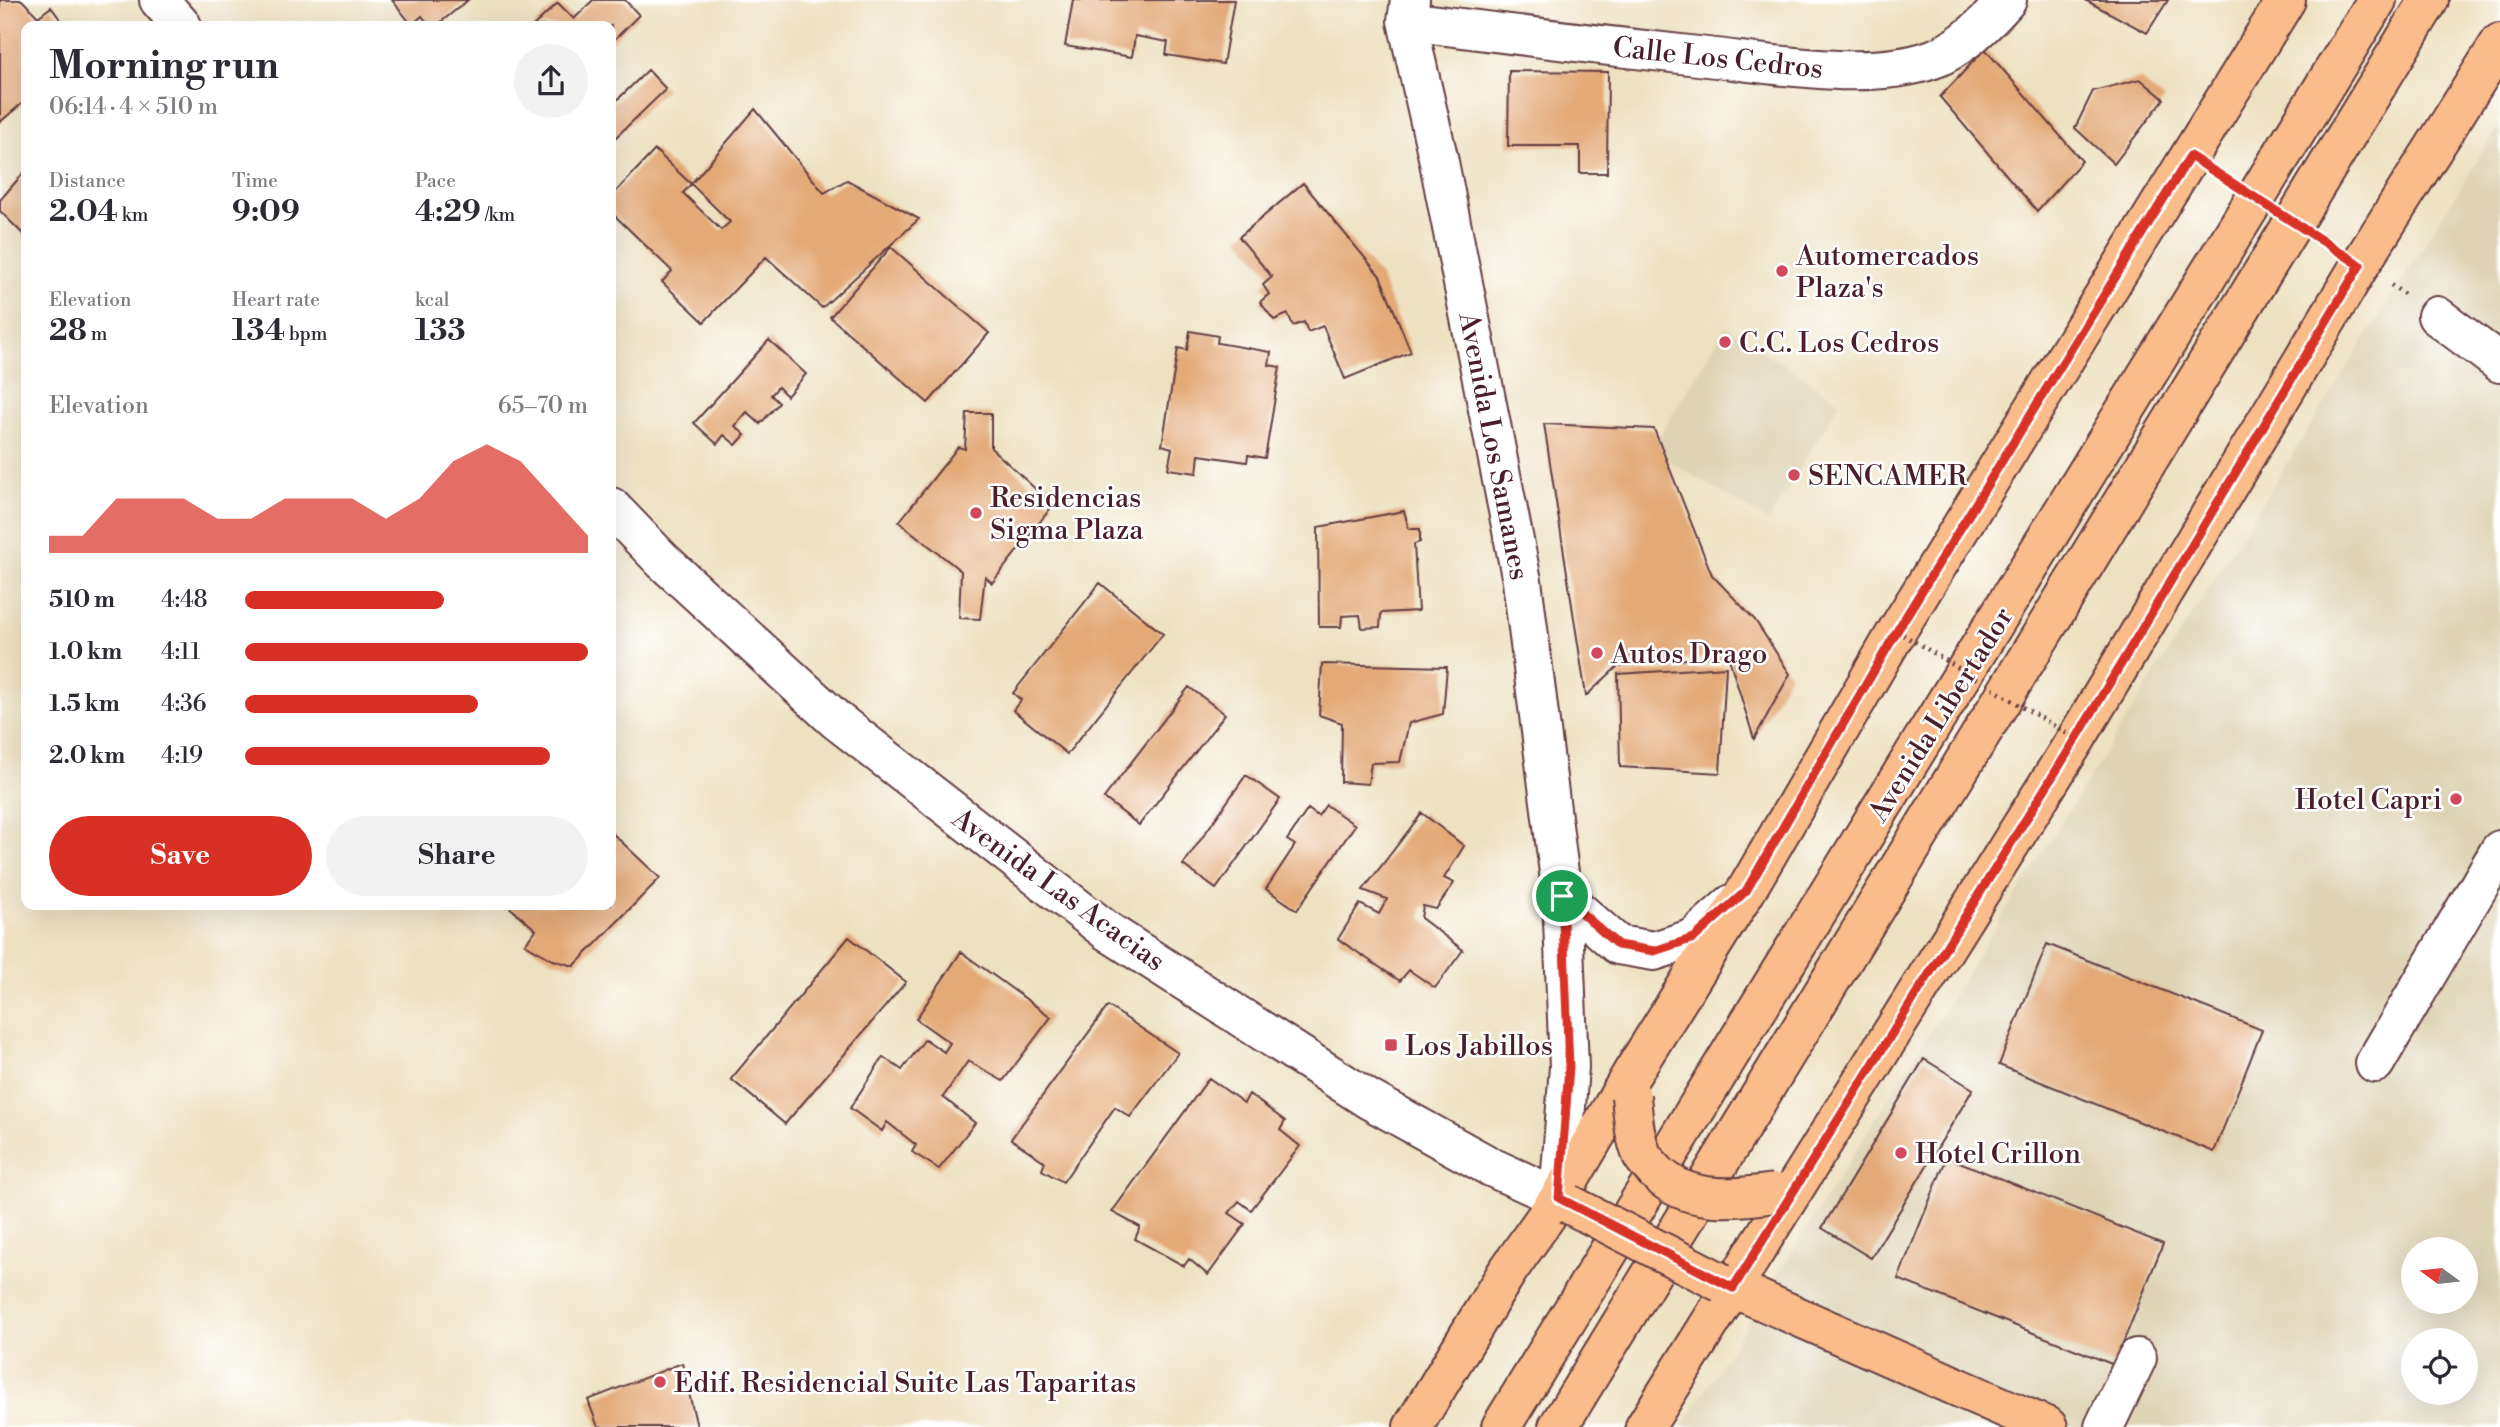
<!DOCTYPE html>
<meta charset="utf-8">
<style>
body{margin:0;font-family:"Libre Bodoni",serif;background:#f2f2f3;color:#2b2b33;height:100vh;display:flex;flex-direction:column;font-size:26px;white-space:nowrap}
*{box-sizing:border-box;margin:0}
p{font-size:23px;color:#7c7c81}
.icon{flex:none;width:38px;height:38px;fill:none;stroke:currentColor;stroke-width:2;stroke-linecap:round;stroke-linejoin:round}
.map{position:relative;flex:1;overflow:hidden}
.sheet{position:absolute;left:21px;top:21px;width:595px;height:889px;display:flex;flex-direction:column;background:#fff;border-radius:14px;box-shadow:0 7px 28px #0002}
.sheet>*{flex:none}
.needle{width:46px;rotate:285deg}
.tools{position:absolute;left:2401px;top:1237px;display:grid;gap:14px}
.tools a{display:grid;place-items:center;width:77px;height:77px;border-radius:50%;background:#fff;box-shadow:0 7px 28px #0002;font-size:35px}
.pin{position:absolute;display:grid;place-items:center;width:60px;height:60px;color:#fff;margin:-30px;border:4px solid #fff;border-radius:50%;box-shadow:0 2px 7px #0007}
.round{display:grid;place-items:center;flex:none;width:74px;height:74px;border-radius:37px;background:#f2f2f3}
.headline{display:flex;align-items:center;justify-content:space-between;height:119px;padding:0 28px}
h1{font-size:38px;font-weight:700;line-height:52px}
.figures{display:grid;grid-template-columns:repeat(3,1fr);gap:10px;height:119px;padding:7px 28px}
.figures div{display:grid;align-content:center}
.figures b{font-size:30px;font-weight:700}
.figures small{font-size:19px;font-weight:400}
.figures p{font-size:19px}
.chart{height:196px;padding:14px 28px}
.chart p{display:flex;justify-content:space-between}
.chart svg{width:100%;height:126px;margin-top:7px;fill:#d93025;opacity:.7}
.action{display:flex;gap:14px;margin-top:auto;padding:14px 28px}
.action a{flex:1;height:80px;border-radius:42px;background:#d93025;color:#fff;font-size:28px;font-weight:700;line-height:80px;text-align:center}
.action a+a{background:#f2f2f3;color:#2b2b33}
ul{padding:0 28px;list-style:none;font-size:23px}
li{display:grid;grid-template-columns:112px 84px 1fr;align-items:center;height:52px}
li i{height:18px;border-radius:9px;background:#d93025}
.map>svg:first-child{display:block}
.built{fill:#ded3b4;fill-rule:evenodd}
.building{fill:#e3a977}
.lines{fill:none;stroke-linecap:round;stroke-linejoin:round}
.minor-casing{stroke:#633c42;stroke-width:42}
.major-casing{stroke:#633c42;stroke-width:42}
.path{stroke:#633c42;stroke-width:4.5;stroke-dasharray:2 5;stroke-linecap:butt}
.minor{stroke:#fff;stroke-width:38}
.major{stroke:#f9bc8a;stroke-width:38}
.major-bridge-casing{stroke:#633c42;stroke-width:42;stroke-linecap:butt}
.path-bridge{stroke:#633c42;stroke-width:4.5;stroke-dasharray:2 5;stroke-linecap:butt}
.major-bridge{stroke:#f9bc8a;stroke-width:38}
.route-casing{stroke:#fff;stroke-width:14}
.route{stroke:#d93025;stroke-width:9}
.poi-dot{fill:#d1495b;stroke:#fff;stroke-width:2.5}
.labels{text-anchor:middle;stroke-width:5;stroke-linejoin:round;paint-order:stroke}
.street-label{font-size:28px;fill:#4a1f2b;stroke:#fff}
.poi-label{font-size:28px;fill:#4a1f2b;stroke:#fff;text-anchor:start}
</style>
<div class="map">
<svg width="2500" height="1427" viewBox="0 0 2500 1427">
<rect width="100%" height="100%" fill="#fff"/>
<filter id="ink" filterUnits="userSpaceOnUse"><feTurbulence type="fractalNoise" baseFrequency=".0143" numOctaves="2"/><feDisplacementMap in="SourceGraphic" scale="14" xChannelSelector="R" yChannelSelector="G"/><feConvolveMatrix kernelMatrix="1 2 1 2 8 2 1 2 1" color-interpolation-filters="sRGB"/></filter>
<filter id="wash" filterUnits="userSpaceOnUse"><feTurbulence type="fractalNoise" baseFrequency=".00686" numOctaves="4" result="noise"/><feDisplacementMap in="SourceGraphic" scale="28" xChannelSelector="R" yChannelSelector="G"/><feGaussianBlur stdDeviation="1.57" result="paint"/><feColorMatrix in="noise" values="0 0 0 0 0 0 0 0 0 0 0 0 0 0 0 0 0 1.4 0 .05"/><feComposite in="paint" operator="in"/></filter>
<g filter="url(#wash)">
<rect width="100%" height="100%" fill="#eee1c1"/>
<!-- built -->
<path class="built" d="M2500 124V1427H1682ZM2413 1250H2466V1302H2413ZM2413 1340H2466V1393H2413Z
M1726 326 1840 402 1768 521 1651 450Z"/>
<g id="blocks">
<!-- building -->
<path class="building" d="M0 0H22L38 17 51 7 65 26H26V100L0 122Z
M392 0H468L436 26H430L422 16 412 25Z
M593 0H625L639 15 611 43V26H533L558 3 574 19Z
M1073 0H1234L1223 64 1166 55 1168 42 1135 36 1132 57 1065 46Z
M2085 0H2168L2147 33Z
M1985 49 2082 161 2037 211 1940 97Z
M648 70 666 89 611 142V98L615 102Z
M1509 71 1608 72 1607 173H1580V146H1508Z
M2140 79 2164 99 2114 164 2075 128 2093 91Z
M755 109 824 193 847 180 919 219 822 308 766 257 704 322 662 282 672 271 611 212V197L655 150 691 184 683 193 721 230 730 222 691 184Z
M26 170V237L0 211V200Z
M1303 183 1380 276 1411 352 1345 379 1323 326 1308 332 1304 322 1293 326 1288 314 1274 320 1260 302 1269 294 1263 285 1272 277 1239 237Z
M891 247 989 333 928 403 830 317Z
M1190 331 1218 336 1217 343 1271 352 1269 365 1280 367 1265 458 1248 455 1247 462 1199 455 1197 473 1168 469 1172 448 1162 445 1178 348 1187 350Z
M769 340 806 374 787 396 778 387 771 395 779 403 760 424 747 412 735 426 745 435 736 445 724 435 717 444 694 423Z
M967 413H991V448L1053 505 992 583 985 576 980 619 959 618 961 571 899 522 958 447 965 449Z
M1544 424 1654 429 1712 575 1755 620 1790 674 1754 739 1728 655 1618 666 1586 696Z
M1404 511 1409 529H1420V542L1414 544 1418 611 1381 613 1380 627 1362 628 1360 615 1342 616 1341 627H1319L1318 527Z
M1100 583 1163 634 1067 754 1013 710 1021 700 1013 693Z
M1322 664 1447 667 1443 714 1409 723 1400 762 1371 763 1368 784 1341 782 1342 723 1319 715Z
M1726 667 1720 773 1620 767 1618 674Z
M1189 687 1225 714 1139 825 1104 798Z
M1246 775 1280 799 1216 889 1183 865Z
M1326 805 1355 825 1297 910 1266 889 1295 845 1287 840 1308 809 1318 816Z
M1422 813 1464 846 1444 878 1454 883 1436 909 1423 906 1421 918 1463 950 1435 988 1409 970 1400 981 1338 939 1360 904 1379 914 1387 899 1363 890Z
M611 832 660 878 574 966 553 960 525 944 536 930 507 905H611Z
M849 937 906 982 785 1124 731 1079Z
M2047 944 2262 1030 2214 1152 1999 1065Z
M961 952 1051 1017 1003 1081 968 1061 943 1097 975 1123 939 1169 912 1152 916 1145 887 1122 882 1131 850 1108 883 1057 902 1070 925 1039 944 1052 950 1043 916 1019Z
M1108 1006 1178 1053 1130 1117 1115 1107 1063 1182 1042 1170 1045 1162 1011 1139Z
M1924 1059 1973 1089 1871 1258 1822 1228Z
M1209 1078 1244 1103 1249 1094 1285 1121 1280 1130 1300 1146 1251 1210 1239 1201 1229 1213 1245 1224 1208 1275 1189 1259 1184 1266 1135 1239 1140 1227 1112 1212Z
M1947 1157 2163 1244 2114 1365 1898 1279Z
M682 1363 697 1427H598L588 1400Z"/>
</g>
</g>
<g filter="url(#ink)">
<use href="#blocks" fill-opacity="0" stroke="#633c42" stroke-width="2"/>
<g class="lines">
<!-- minor casing -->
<g class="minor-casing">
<path id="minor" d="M159 0 182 26
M1407 21C1507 34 1607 46 1707 57 1773 64 1871 82 1933 59 1959 50 1989 21 2007 0
M2437 316 2500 363
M611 507 663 561 836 720 1107 931 1368 1099 1491 1167 1559 1198 1569 1067 1562 896 1522 581 1438 157 1407 21 1410 0
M1562 896 1618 945 1654 951 1694 938 1732 904
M2375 1063 2500 850
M2104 1427 2137 1358"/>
</g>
<!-- major casing -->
<g class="major-casing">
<path id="major" d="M1722 1283 2048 1427
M1413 1427 1507 1272 1559 1198 1631 1075 1746 891 1897 631 2286 0
M1501 1427 2377 0
M1558 1427 2429 0
M1645 1427 2076 739 2360 265 2500 43"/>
</g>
<!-- path -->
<path class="path" d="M2391 285 2407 296"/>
<!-- minor -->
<use href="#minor" class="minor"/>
<!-- major -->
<use href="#major" class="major"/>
<!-- major-bridge casing -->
<g class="major-bridge-casing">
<path id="major-bridge" d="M1631 1096C1633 1116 1634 1136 1642 1155 1645 1161 1651 1166 1656 1172 1688 1204 1734 1199 1775 1193
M1569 1204 1722 1283"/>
</g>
<!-- path-bridge -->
<path class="path-bridge" d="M2190 157 2360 265
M1897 631 2076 739"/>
<!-- major-bridge -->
<use href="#major-bridge" class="major-bridge"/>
</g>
</g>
<g class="lines" filter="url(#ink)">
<!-- route casing -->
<g class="route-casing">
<path id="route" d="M2190 156 2360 265 2076 739 1733 1288 1559 1198 1569 1067 1562 896 1618 945 1654 951 1694 938 1746 891 1897 631Z"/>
</g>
<!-- route -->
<use href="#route" class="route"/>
</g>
<!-- markers -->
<g class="poi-dot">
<circle cx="1782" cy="271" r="7"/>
<circle cx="1725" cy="342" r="7"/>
<circle cx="1794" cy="475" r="7"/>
<circle cx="976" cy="513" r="7"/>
<circle cx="1597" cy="653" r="7"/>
<circle cx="2456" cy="799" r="7"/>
<rect x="1384" y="1038" width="14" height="14" rx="3.5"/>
<circle cx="1901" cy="1153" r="7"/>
<circle cx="660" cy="1382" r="7"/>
</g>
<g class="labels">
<!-- street labels -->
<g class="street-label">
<text transform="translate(1718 57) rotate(6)" y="10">Calle Los Cedros</text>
<text transform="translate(1495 446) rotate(79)" y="10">Avenida Los Samanes</text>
<text transform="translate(1940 714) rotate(-58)" y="10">Avenida Libertador</text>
<text transform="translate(1059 889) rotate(36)" y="10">Avenida Las Acacias</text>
</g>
<!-- poi labels -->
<g class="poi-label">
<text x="1796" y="265">Automercados<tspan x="1796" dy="32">Plaza's</tspan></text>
<text x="1739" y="352">C.C. Los Cedros</text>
<text x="1808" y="485">SENCAMER</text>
<text x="990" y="507">Residencias<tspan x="990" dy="32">Sigma Plaza</tspan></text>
<text x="1611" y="663">Autos Drago</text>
<text x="2442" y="809" text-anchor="end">Hotel Capri</text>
<text x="1405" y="1055">Los Jabillos</text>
<text x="1915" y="1163">Hotel Crillon</text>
<text x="674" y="1392">Edif. Residencial Suite Las Taparitas</text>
</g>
</g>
</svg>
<div class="tools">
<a><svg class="needle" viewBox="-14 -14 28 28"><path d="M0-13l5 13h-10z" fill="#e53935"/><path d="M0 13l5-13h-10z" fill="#7c7c81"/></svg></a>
<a><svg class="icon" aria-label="locate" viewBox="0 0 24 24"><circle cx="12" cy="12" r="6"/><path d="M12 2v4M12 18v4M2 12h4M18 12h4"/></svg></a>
</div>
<div class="pin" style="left:1562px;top:896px;background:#1e9e55"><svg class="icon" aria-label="arrive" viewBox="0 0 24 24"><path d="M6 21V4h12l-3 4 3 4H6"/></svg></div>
<section class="sheet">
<div class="headline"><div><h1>Morning run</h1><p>06:14 · 4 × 510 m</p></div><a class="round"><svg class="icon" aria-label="share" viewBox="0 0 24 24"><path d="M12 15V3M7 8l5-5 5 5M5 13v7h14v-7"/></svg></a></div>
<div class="figures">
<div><p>Distance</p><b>2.04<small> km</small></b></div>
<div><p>Time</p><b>9:09</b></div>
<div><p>Pace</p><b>4:29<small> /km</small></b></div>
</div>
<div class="figures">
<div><p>Elevation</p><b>28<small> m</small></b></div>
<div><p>Heart rate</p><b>134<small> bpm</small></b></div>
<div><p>kcal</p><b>133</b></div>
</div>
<div class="chart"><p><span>Elevation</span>65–70 m</p>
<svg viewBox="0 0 160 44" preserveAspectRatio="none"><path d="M0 44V38L10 38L20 25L30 25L40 25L50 32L60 32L70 25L80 25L90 25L100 32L110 25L120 12L130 6L140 12L150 25L160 38V44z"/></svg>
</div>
<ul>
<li><b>510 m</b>4:48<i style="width:58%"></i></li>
<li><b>1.0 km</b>4:11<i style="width:100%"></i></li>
<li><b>1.5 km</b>4:36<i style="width:68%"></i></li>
<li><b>2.0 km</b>4:19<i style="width:89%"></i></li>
</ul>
<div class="action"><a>Save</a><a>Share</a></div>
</section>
</div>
